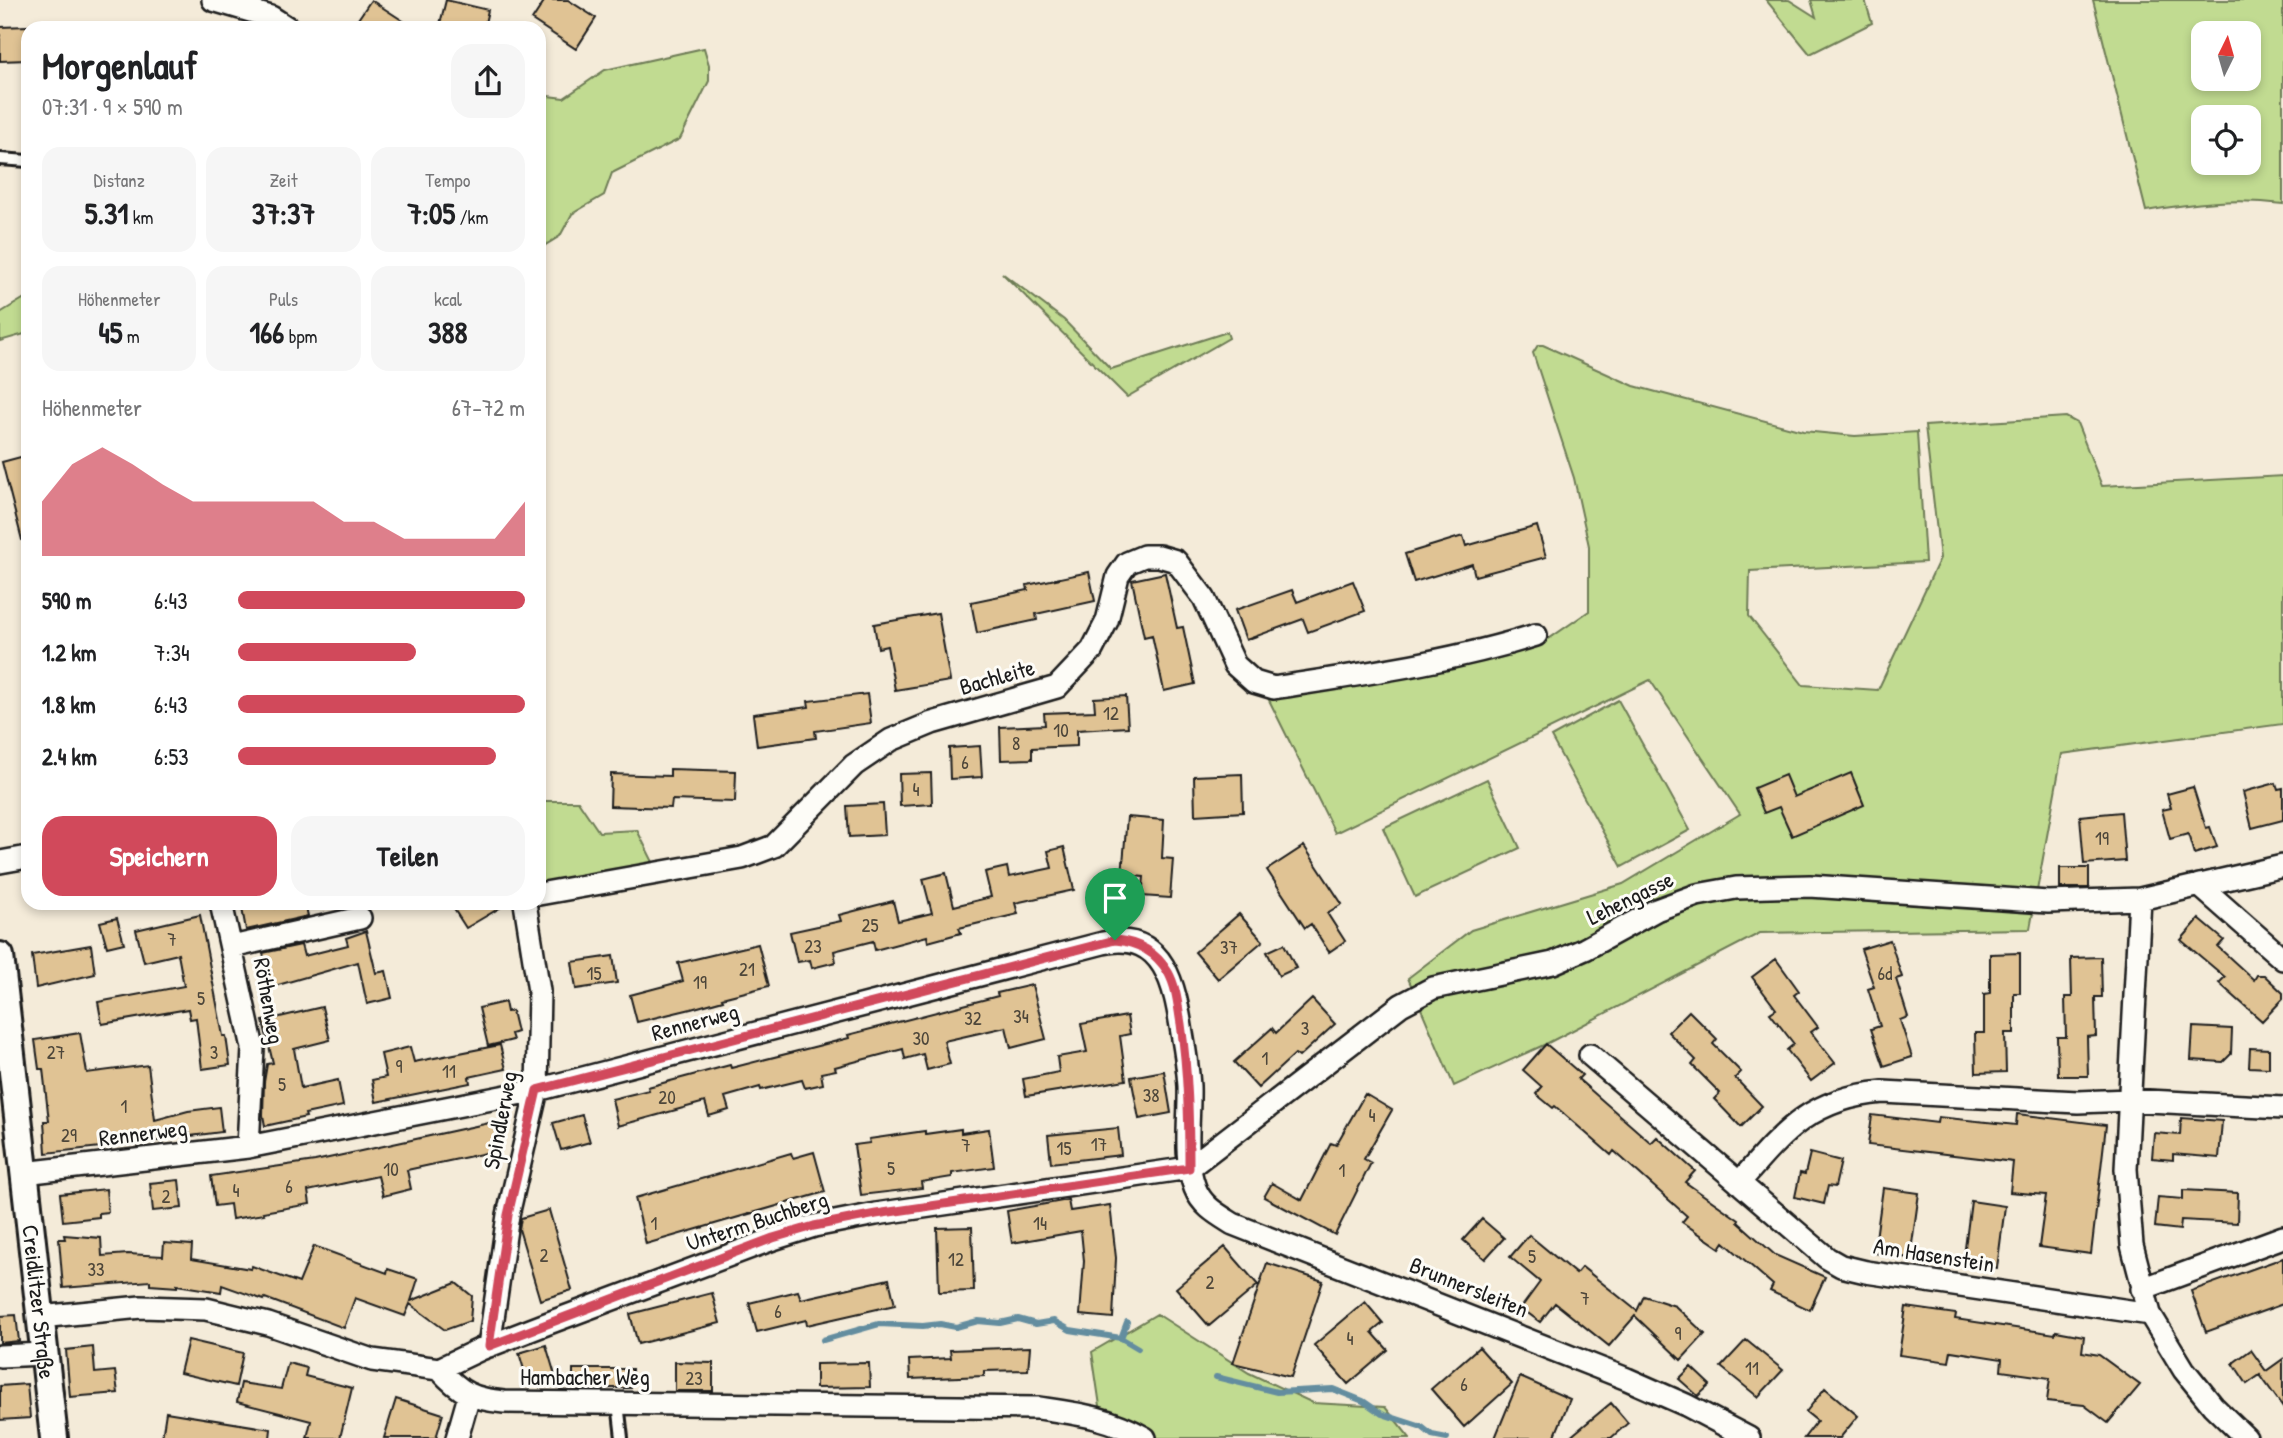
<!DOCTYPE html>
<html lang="de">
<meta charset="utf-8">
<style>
body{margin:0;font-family:"Patrick Hand",sans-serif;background:#f6f6f6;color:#202124;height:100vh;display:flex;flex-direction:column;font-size:26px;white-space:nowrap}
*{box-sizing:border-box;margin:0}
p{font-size:23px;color:#757577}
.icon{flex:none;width:38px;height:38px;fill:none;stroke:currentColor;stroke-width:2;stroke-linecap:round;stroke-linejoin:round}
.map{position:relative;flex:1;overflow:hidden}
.panel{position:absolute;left:21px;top:21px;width:525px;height:889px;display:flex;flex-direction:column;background:#fff;border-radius:21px;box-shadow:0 4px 10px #0003}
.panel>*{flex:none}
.needle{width:46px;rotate:5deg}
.controls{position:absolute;left:2191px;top:21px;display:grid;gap:14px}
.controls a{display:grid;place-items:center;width:70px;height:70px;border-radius:14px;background:#fff;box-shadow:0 4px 10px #0003;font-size:35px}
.pin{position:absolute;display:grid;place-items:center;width:60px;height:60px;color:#fff;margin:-72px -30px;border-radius:50% 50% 50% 0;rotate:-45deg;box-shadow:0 0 7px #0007}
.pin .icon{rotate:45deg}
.round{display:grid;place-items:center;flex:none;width:74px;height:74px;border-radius:21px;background:#f6f6f6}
.summary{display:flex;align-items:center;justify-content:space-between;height:119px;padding:0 21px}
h1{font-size:38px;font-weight:700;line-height:52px}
.stats{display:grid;grid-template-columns:repeat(3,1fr);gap:10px;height:119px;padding:7px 21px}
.stats div{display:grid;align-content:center;border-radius:18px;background:#f6f6f6;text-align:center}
.stats b{font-size:30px;font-weight:700}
.stats small{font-size:19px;font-weight:400}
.stats p{font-size:19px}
.chart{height:196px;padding:14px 21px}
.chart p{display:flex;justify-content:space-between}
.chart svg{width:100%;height:126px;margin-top:7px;fill:#d1495b;opacity:.7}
.button{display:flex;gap:14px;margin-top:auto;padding:14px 21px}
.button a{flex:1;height:80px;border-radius:21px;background:#d1495b;color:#fff;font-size:28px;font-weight:700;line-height:80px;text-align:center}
.button a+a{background:#f6f6f6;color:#202124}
ul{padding:0 21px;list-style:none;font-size:23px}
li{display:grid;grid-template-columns:112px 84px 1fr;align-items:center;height:52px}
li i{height:18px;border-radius:9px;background:#d1495b}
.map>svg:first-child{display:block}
.green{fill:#c1db91;stroke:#6e7c56;stroke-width:2;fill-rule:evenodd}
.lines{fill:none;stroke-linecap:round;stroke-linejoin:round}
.stream{stroke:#648d9f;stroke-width:6}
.building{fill:#e0c394;stroke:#1c1c1c;stroke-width:2}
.service-casing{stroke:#1c1c1c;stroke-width:16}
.minor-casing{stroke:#1c1c1c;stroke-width:26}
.tertiary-casing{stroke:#1c1c1c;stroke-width:32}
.service{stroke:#fdfcf7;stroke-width:10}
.minor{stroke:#fdfcf7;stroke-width:21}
.tertiary{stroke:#fdfcf7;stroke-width:26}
.route-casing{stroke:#fff;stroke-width:14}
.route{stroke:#d1495b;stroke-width:9}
.labels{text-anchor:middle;stroke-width:6;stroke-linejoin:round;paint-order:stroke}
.number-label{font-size:19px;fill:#4d463a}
.street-label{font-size:23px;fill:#1c1c1c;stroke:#fdfcf7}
</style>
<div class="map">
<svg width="2283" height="1438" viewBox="0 0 2283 1438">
<rect width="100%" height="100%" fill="#f4ebd9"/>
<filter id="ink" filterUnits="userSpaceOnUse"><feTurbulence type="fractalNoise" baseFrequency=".0143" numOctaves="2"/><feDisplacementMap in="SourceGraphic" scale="14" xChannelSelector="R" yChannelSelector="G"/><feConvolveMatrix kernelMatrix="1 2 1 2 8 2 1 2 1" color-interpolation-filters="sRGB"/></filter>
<g filter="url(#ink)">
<!-- green -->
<path class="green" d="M1766 0H1789L1816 17 1811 0H1865L1872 23 1810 54Z
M2093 0H2283V204C2236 198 2192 203 2146 211ZM2203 33H2249V79H2203ZM2203 117H2249V163H2203Z
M704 48 709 65V81L680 139 612 173 604 195 572 214 560 236 539 249V95L564 98 605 70Z
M1002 273 1064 320 1111 369 1227 332 1229 338 1127 397Z
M28 296V333L0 341V313Z
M1538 345H1543L1634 386 1803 431 1855 436 1917 432 1925 562 1750 571 1749 616 1803 685 1878 690 1940 558 1925 426 2066 417 2077 423 2102 486 2283 476V724L2062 754 2030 929 1760 933 1546 1044 1454 1086 1408 978 1471 930 1623 884 1740 814 1650 680 1335 833 1267 696 1436 667 1550 638 1589 611V546L1574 478 1533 353Z
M1618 700 1690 830 1622 867 1551 737Z
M1487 779 1520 848 1415 897 1383 828Z
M539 801H578L599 832 637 830 653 862 539 888Z
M1157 1314 1249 1373 1313 1403 1385 1407 1410 1438H1154L1100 1406 1092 1352Z"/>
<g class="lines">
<!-- stream -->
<path class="stream" d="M1121 1338 1127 1322
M823 1340 879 1324 923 1326 940 1324 956 1327 978 1321 1000 1323 1018 1319 1036 1324 1054 1321 1070 1330 1121 1338 1138 1348
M1216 1377 1277 1392 1333 1389 1363 1401 1382 1414 1422 1427 1432 1435 1447 1438"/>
</g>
<!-- building -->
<path class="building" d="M371 0 414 28H352Z
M446 0 488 10 484 28H439Z
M545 0H568L596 18 576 49 532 20Z
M28 26V60L0 61V27Z
M28 455V540H22L2 462Z
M1537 526 1546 557 1475 576 1472 564 1414 582 1405 554 1463 536 1466 546Z
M1089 572 1095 601 1036 614 1037 620 977 633 971 602 1028 590 1027 585Z
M1165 573 1177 628 1183 627 1195 684 1164 691 1152 635 1144 637 1132 580Z
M1353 581 1365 611 1308 632 1303 619 1246 640 1235 610 1292 590 1297 602Z
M938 613 950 681 895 690 887 646 878 648 874 624Z
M867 694 871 723 815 731 816 738 757 746 753 714 809 707 808 701Z
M1126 696 1128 727 1077 730V746L1032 748V759L1001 760 1000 727 1045 725 1044 713 1095 711 1094 698Z
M980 746 982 777 950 779 949 748Z
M670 769 736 771 735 802 672 800 671 808 610 806 611 774 670 776Z
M931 773 932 804 900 806 899 774Z
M1851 773 1864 805 1792 836 1779 807 1764 813 1754 788 1785 775 1794 797Z
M1242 774 1243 812 1195 815 1194 776Z
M2276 783 2278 789 2283 788V820L2252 828 2243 792Z
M2193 787 2206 828 2210 827 2217 847 2194 854 2188 834 2170 839 2162 810 2171 808 2167 794Z
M883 804 885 835 849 837 847 806Z
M2121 812 2125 861 2084 864 2080 816Z
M1127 817 1164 820 1162 858 1173 859 1170 898 1142 896 1144 877 1122 875Z
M1304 846 1342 904 1327 913 1345 941 1329 952 1311 924 1305 928 1267 870Z
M1064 847 1074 890 1015 903 1018 914 959 928 961 933 928 942 927 936 875 950 873 941 834 951 836 962 812 968 810 960 797 962 790 932 841 921 839 915 893 901 898 921 932 913 923 879 946 873 954 906 991 897 985 872 1007 867 1009 877 1052 868 1048 851Z
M2060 868H2089V888H2060Z
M241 903H275L276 908 305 903 308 916 246 930Z
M450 903H508L466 928Z
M1239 914 1263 941 1218 979 1195 952Z
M200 915 223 1036H226L230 1065 202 1069 196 1018 190 1019 188 1009 102 1024 98 1002 184 986 178 954 144 962 136 930Z
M117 918 124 943 107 947 100 922Z
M2199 919 2224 940 2218 947 2254 980 2257 975H2264L2283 993V999L2262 1021 2219 983 2225 977 2181 940Z
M366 931 376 973 386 971 392 998 367 1004 358 962 271 987 263 953 301 945 304 956 348 945 346 938Z
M1890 940 1902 977 1896 979 1908 1017 1900 1020 1912 1057 1884 1066 1871 1029 1880 1026 1868 989 1874 987 1861 949Z
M758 944 769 986 722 998 723 1000 691 1009 637 1022 630 995 683 981 678 963Z
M1284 944 1296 968 1279 976 1267 952Z
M91 945 95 974 36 988 32 955Z
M2020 953V993H2014V1033H2005L2006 1072 1976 1073 1975 1033H1984V994L1990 993V954Z
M613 956 617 983 576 989 572 962Z
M2101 957 2102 997H2095L2096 1036 2087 1037 2088 1076H2058L2057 1037H2066L2065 997H2072L2071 958Z
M1776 959 1799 991 1794 995 1818 1027 1811 1032 1835 1063 1811 1081 1787 1050 1794 1044 1770 1013 1776 1009 1752 977Z
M1032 985 1046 1039 1011 1048 1006 1027 944 1041 950 1064 927 1070 923 1054 905 1059 903 1049 835 1067 836 1070 821 1073 823 1084 805 1088 802 1080 761 1090 760 1087 725 1097 729 1110 709 1116 705 1102 618 1126 612 1099 649 1090 648 1087 730 1065 731 1068 849 1038 848 1035 998 996 997 993Z
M1312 999 1335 1024 1299 1057 1295 1054 1258 1088 1234 1062 1272 1028 1276 1033Z
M505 1002 507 1012 512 1011 517 1032 511 1034 513 1040 488 1046 479 1008Z
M322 1007 330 1040 294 1049 301 1088 338 1080 343 1106 305 1114 306 1117 265 1126 263 1115 264 1082 267 1064 273 1063 263 1021Z
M1689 1011 1717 1039 1713 1044 1741 1072 1735 1078 1762 1106 1741 1127 1714 1099 1720 1093 1692 1065 1696 1060 1668 1032Z
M1127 1016 1130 1034 1120 1036 1126 1080 1026 1096 1023 1079 1059 1072 1057 1057 1087 1052 1081 1024Z
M2193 1027 2232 1029 2231 1054 2223 1062 2191 1060Z
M80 1033 87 1073 148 1065 155 1120 188 1111 219 1107 222 1132 190 1136V1133L165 1140 46 1153 44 1121H49L43 1069H39L35 1040Z
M1546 1044 1582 1075 1578 1079 1651 1143 1657 1137 1695 1171 1685 1182 1739 1220 1738 1222 1775 1255 1825 1277 1810 1310 1770 1291 1773 1285 1724 1242 1720 1248 1682 1222 1687 1216 1614 1151 1611 1155 1555 1106 1553 1108 1536 1094 1542 1087 1523 1070Z
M500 1045 506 1069 469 1077 470 1083 376 1102 372 1080 386 1077 381 1054 410 1047 414 1062Z
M2250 1048 2269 1049V1068L2249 1067Z
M1164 1071 1171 1113 1139 1119 1131 1077Z
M1365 1094 1392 1110 1364 1159 1371 1163 1335 1235 1264 1197 1272 1183 1302 1200 1331 1143 1336 1145Z
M2017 1114 2106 1125 2091 1254 2039 1247 2046 1195 2010 1192 2013 1162 1868 1145 1872 1115 1937 1123 1938 1117 2016 1125Z
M582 1115 590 1142 561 1150 553 1123Z
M2181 1118 2222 1121 2219 1158 2173 1154V1160L2152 1158 2154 1133 2180 1135Z
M494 1122 500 1150 407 1170 411 1189 383 1196 378 1176 308 1191 310 1204 263 1212 264 1214 232 1219 230 1204 215 1206 211 1176 315 1161Z
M1118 1128 1121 1155 1051 1163 1048 1135Z
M961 1129V1133L989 1129 994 1167 952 1173V1177L921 1182 922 1188 861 1195 854 1145 870 1143 869 1139 925 1131V1134Z
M814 1152 825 1192 646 1244 635 1198 791 1153 793 1158Z
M1810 1153 1841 1161 1835 1187 1828 1186 1824 1204 1795 1197 1800 1173 1805 1174Z
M179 1180 182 1208 153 1211 150 1183Z
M1883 1188 1919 1193 1910 1258 1874 1253Z
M106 1189 108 1212 99 1213V1217L63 1221 60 1194Z
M2183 1190 2238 1193 2237 1223 2181 1220 2180 1230 2155 1227 2158 1197 2183 1199Z
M1068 1200 1070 1211 1110 1205 1116 1258 1113 1318 1080 1315 1084 1261 1081 1231 1012 1243 1007 1211Z
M1971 1201 2005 1206 1997 1268 1963 1264Z
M549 1210 572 1290 540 1300 519 1229 521 1218Z
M1482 1219 1504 1238 1485 1259 1463 1240Z
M972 1227 974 1291 939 1292 937 1228Z
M64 1235 101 1238 102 1256 128 1254 163 1256 164 1243 192 1245 191 1259 251 1269 252 1266 299 1283 314 1246 387 1273 388 1269 418 1279 411 1301 456 1283 472 1296 470 1321 445 1330 410 1304 405 1316 355 1298 344 1328 265 1298 264 1300 222 1285 221 1292 177 1285V1287L150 1285V1281L63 1288 59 1239H65Z
M1529 1235 1576 1274 1582 1267 1637 1311 1644 1296 1675 1306 1705 1334 1681 1360 1635 1316 1609 1346 1555 1303 1540 1322 1521 1308 1540 1282 1510 1257Z
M1225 1247 1258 1285 1209 1326 1176 1288Z
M2283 1258V1304L2206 1332 2191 1291Z
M1267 1263 1323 1281 1291 1377 1233 1363Z
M889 1279 895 1305 807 1325 806 1320 757 1332 749 1303 798 1291 801 1299Z
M712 1293 720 1323 638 1344 630 1314Z
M1365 1302 1383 1323 1372 1332 1388 1350 1348 1384 1314 1345Z
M1906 1307 1956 1314 1955 1319 2055 1334 2056 1331 2084 1336 2082 1352 2099 1355 2140 1385 2108 1423 2084 1405 2047 1401 2050 1378 2001 1371 2002 1359 1951 1351 1949 1362 1899 1355Z
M16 1315 19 1341 0 1343V1316Z
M188 1340 243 1353 236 1386 180 1373Z
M1746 1340 1783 1370 1758 1397 1721 1367Z
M546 1345 555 1375 528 1383 519 1353Z
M93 1347 95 1373 115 1371 118 1393 70 1397 66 1350Z
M1030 1347 1028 1370 984 1371V1376L910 1379 909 1360 951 1358 950 1350Z
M1479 1347 1512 1384 1464 1427 1431 1389Z
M2251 1350 2266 1371 2283 1359V1407L2260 1375 2247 1384 2233 1363Z
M675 1362 713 1363V1391H675Z
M288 1363 307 1368 305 1376 352 1388 340 1438H307L311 1421 237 1402 241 1383 281 1389Z
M869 1363 870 1387 816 1388V1364Z
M1691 1367 1710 1385 1698 1396 1679 1379Z
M573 1369H632L631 1388H573Z
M1520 1377 1570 1399 1554 1438H1495Z
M27 1384 30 1418 0 1420V1386Z
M1825 1388 1858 1416 1840 1438H1804L1817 1421 1806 1412Z
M396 1399 443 1414 436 1438H384Z
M1611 1403 1628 1423 1611 1438H1569Z
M166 1412 271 1429 270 1438H162Z"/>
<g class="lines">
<!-- service casing -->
<g class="service-casing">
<path id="service" d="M0 159 28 161
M618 1403 622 1438"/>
</g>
<!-- minor casing -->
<g class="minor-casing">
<path id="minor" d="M213 0 271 17 288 28
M0 862 28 857
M2199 885 2283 959
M539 894 742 858 774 846 854 765 891 740 932 723 1057 687 1092 650 1107 621 1118 576 1127 563 1144 556H1159L1176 561 1204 598 1235 665 1254 682 1274 688C1362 674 1451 662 1536 635
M2140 899 2126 1169 2132 1245 2150 1314 2184 1370 2213 1406 2246 1438
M221 903 253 1048 248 1147
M232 947 360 918
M1590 1055 1827 1258 1841 1266 1866 1272 2150 1314
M24 1173 248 1147 537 1090 1103 943C1165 930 1175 987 1182 1033 1185 1050 1188 1069 1189 1086 1190 1119 1183 1157 1195 1188 1202 1206 1217 1214 1233 1224L1627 1379 1686 1405 1749 1438
M1739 1183C1784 1131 1811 1098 1883 1092L2078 1102 2129 1100 2283 1108
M2142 1289 2283 1237
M40 1317 141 1307 206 1309 268 1324 372 1360 439 1369C461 1393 472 1399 504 1402L1039 1408C1080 1414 1108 1417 1145 1438
M489 1346 508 1215 537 1090 539 991 525 903
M0 1356 43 1354
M439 1369 481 1349 546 1324 773 1239 814 1226 876 1214 1189 1168 1401 1005 1433 988 1553 963 1585 949 1656 910 1697 895 1736 888 1810 886 2048 902 2140 899 2283 866
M457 1438 469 1396"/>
</g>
<!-- tertiary casing -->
<g class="tertiary-casing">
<g id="tertiary">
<path id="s1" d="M0 956 54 1438"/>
</g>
</g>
<!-- service -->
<use href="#service" class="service"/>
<!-- minor -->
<use href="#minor" class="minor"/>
<!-- tertiary -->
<use href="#tertiary" class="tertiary"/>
</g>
</g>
<g class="lines" filter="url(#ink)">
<!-- route casing -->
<g class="route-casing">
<path id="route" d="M1115 940C1138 942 1156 952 1168 972 1177 988 1178 1007 1181 1024 1188 1074 1189 1117 1189 1168L876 1214 814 1226 773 1238 489 1346 508 1215 537 1090Z"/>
</g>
<!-- route -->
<use href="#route" class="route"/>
</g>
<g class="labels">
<!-- number labels -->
<g class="number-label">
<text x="1111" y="720">12</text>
<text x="1061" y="737">10</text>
<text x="1016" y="750">8</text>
<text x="965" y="769">6</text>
<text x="916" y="796">4</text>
<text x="2102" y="845">19</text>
<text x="870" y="932">25</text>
<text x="172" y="946">7</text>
<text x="813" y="953">23</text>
<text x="1229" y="954">37</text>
<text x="747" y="976">21</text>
<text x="594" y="980">15</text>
<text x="1885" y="980">6d</text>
<text x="700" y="989">19</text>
<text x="201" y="1005">5</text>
<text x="1021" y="1023">34</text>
<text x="973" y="1025">32</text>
<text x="1305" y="1035">3</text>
<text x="921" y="1045">30</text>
<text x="56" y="1059">27</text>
<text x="214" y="1059">3</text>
<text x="1265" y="1065">1</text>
<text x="399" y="1073">9</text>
<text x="449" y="1078">11</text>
<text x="282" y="1091">5</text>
<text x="1151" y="1102">38</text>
<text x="667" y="1104">20</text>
<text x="124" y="1113">1</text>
<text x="1372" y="1122">4</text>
<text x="69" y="1142">29</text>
<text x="1099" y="1151">17</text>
<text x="966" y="1152">7</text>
<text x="1064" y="1155">15</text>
<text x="891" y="1175">5</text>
<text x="391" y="1176">10</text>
<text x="1342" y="1177">1</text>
<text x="289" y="1193">6</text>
<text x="236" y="1197">4</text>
<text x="166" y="1203">2</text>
<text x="654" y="1230">1</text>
<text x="1040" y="1230">14</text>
<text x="544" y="1262">2</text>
<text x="1532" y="1263">5</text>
<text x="956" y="1266">12</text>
<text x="96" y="1276">33</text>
<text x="1210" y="1289">2</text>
<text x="1585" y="1305">7</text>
<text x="778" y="1318">6</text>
<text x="1678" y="1340">9</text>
<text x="1350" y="1345">4</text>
<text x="1752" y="1375">11</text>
<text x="694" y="1385">23</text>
<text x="1464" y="1391">6</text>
</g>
<!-- street labels -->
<g class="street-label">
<text transform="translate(997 677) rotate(-16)" y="8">Bachleite</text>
<text transform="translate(1630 898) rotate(-26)" y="8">Lehengasse</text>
<text transform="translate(269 1001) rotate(80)" y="8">Röthenweg</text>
<text transform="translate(695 1022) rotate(-15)" y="8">Rennerweg</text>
<text transform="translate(500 1120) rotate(-79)" y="8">Spindlerweg</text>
<text transform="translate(143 1133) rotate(-7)" y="8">Rennerweg</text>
<text transform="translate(757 1221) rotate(-18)" y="8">Unterm Buchberg</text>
<text transform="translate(1934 1255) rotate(9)" y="8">Am Hasenstein</text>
<text transform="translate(1469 1287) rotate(22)" y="8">Brunnersleiten</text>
<text dy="8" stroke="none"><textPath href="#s1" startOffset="348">Creidlitzer Straße</textPath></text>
<text x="585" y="1385">Hambacher Weg</text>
</g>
</g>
</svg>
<div class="controls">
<a><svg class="needle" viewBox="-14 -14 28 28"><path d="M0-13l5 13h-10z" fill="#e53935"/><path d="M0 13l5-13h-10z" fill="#757577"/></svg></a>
<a><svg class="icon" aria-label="locate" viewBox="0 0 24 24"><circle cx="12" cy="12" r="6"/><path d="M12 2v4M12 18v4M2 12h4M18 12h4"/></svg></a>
</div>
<div class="pin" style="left:1115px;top:940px;background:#1e9e55"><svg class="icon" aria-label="arrive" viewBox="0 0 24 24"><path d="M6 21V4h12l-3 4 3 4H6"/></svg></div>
<section class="panel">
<div class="summary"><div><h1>Morgenlauf</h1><p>07:31 · 9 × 590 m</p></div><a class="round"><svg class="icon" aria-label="share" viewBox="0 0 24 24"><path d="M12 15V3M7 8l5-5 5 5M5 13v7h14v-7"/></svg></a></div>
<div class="stats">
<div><p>Distanz</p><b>5.31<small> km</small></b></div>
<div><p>Zeit</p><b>37:37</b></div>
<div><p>Tempo</p><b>7:05<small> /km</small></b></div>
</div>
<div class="stats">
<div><p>Höhenmeter</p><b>45<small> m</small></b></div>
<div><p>Puls</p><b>166<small> bpm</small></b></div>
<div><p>kcal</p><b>388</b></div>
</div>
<div class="chart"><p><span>Höhenmeter</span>67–72 m</p>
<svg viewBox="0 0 160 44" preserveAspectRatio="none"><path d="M0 44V25L10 12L20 6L30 12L40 19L50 25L60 25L70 25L80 25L90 25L100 32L110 32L120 38L130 38L140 38L150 38L160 25V44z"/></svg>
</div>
<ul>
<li><b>590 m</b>6:43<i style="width:100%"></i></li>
<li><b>1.2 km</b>7:34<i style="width:62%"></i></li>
<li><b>1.8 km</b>6:43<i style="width:100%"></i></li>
<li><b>2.4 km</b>6:53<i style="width:90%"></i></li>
</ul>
<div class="button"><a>Speichern</a><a>Teilen</a></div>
</section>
</div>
